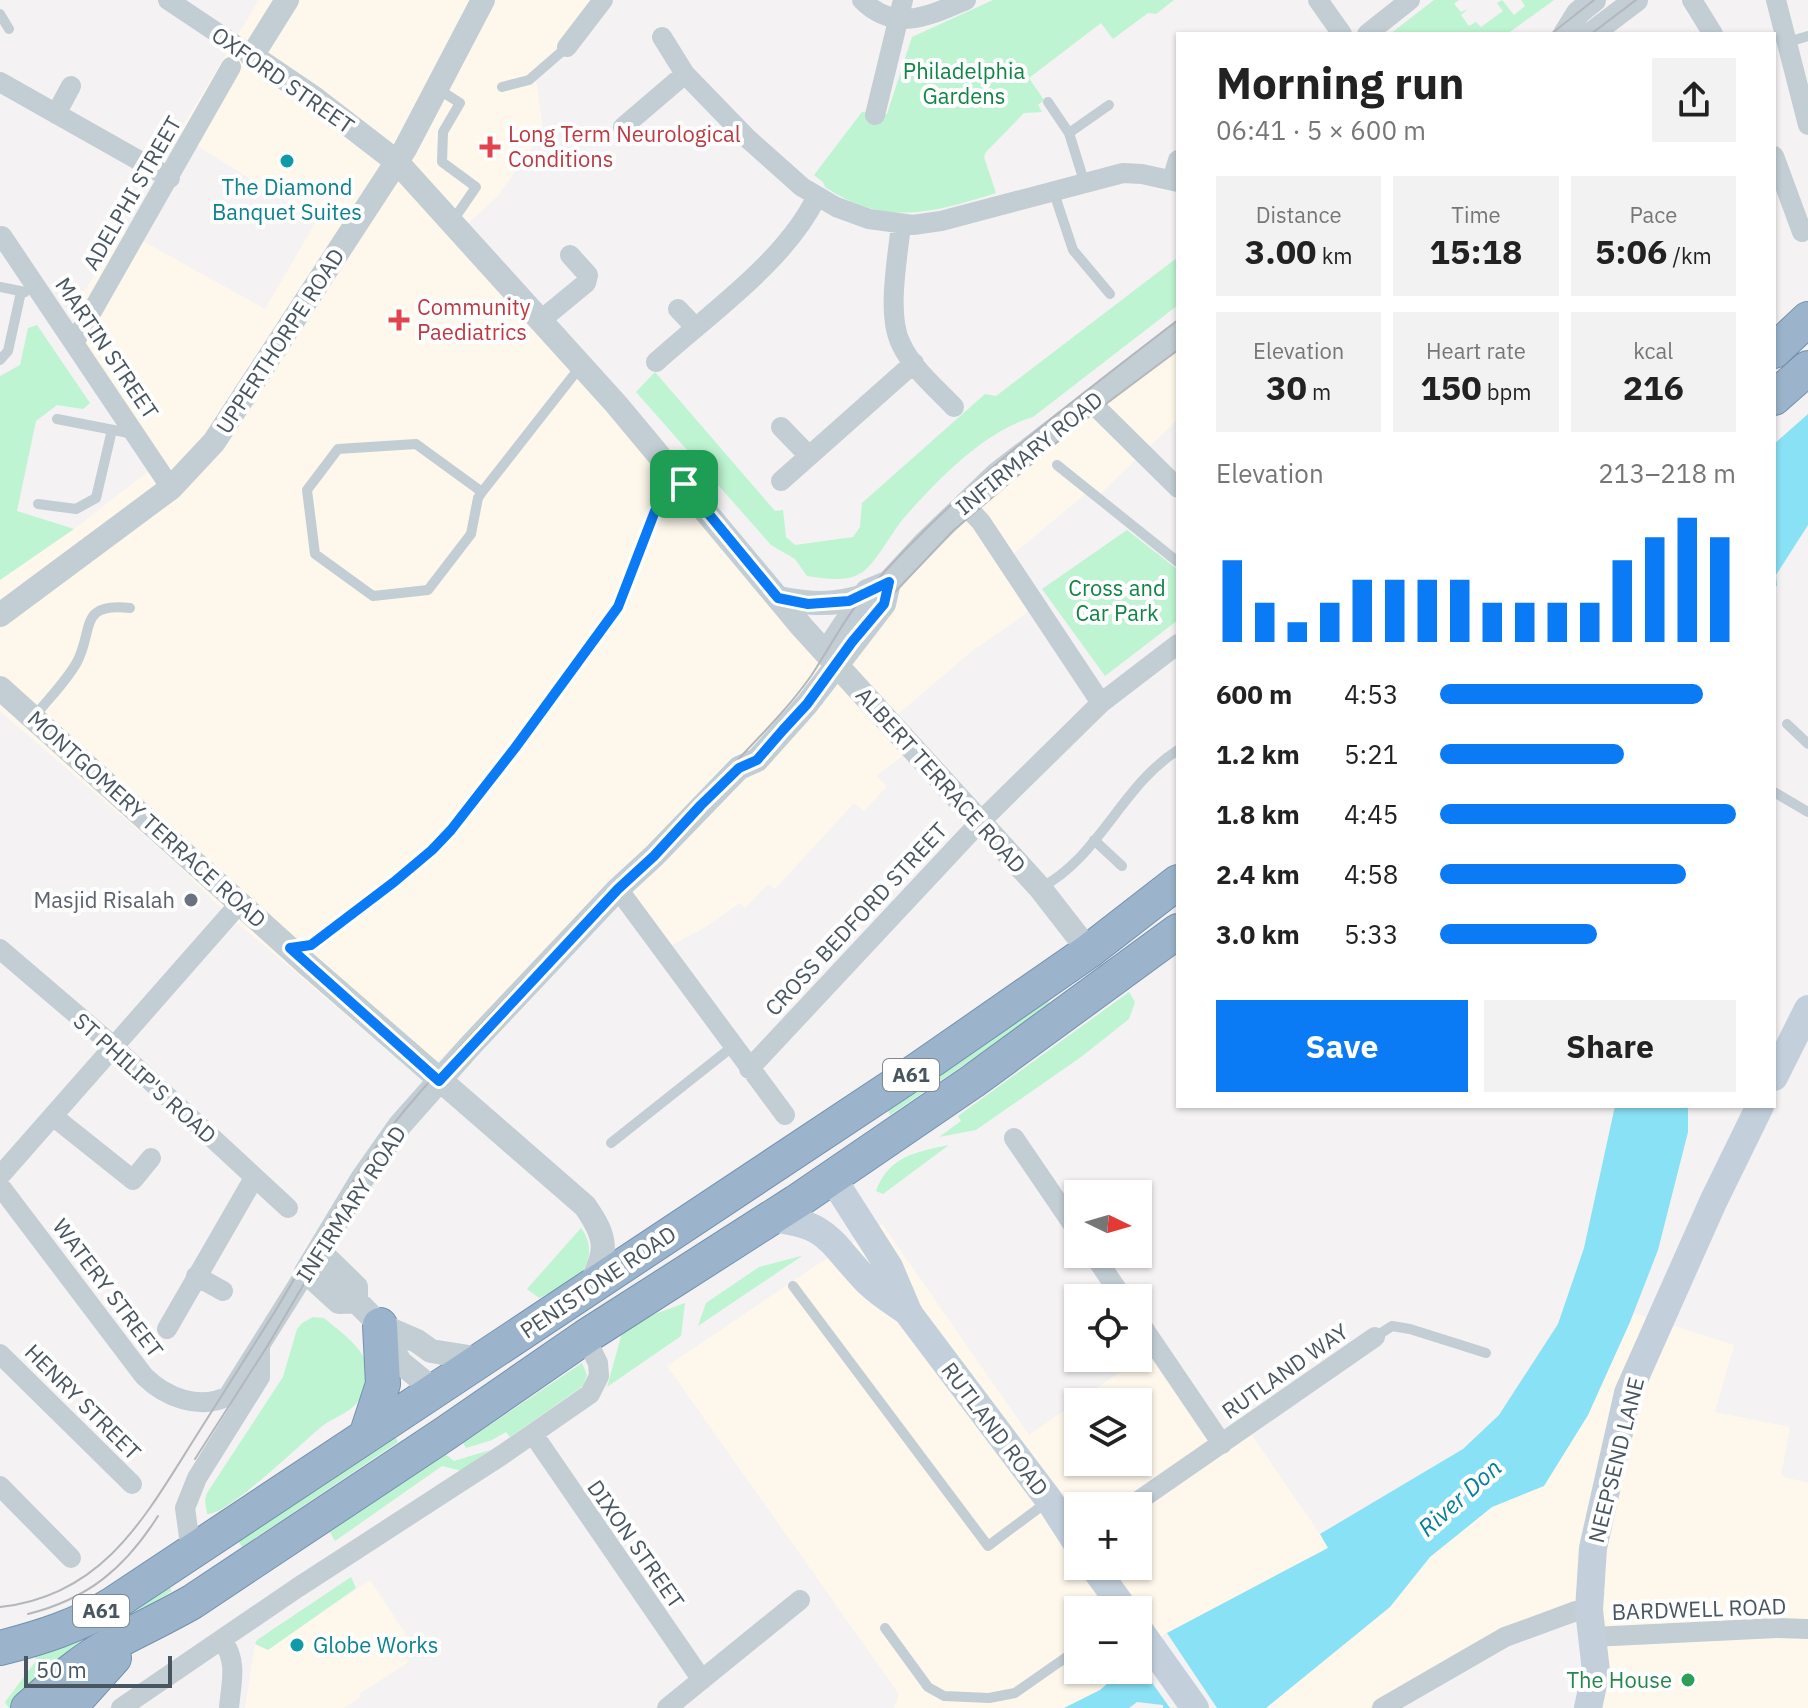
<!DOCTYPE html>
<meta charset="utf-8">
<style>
body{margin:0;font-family:"IBM Plex Sans",sans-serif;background:#f2f2f2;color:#222;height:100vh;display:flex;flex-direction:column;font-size:30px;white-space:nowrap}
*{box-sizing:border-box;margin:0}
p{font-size:26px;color:#767676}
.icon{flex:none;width:44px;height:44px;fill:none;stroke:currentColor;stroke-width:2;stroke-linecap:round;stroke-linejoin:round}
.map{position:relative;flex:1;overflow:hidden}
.drawer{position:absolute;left:1176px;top:32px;width:600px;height:1076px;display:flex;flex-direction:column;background:#fff;border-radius:0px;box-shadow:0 2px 6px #0004}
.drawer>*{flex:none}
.needle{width:52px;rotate:95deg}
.fabs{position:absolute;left:1064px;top:1180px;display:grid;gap:16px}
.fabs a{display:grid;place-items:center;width:88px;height:88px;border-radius:0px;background:#fff;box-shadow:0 2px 6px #0004;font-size:40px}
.scale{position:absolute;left:24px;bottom:20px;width:148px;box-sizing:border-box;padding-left:8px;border:4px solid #485661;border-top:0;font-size:22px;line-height:28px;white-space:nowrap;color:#485661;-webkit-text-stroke:6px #fff;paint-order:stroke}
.pin{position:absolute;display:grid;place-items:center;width:68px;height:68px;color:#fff;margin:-34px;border-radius:16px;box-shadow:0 4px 12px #0006}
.round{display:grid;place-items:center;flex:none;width:84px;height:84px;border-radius:0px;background:#f2f2f2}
.headline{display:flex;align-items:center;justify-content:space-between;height:136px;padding:0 40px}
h1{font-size:44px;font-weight:700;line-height:60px}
.figures{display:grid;grid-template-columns:repeat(3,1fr);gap:12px;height:136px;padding:8px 40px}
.figures div{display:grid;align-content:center;border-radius:0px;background:#f2f2f2;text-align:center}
.figures b{font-size:34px;font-weight:700}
.figures small{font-size:22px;font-weight:400}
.figures p{font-size:22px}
.chart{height:224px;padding:16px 40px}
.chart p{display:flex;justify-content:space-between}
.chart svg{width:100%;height:144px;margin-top:8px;stroke:#0a7af5;stroke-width:6}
.action{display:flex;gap:16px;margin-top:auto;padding:16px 40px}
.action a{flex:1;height:92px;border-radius:0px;background:#0a7af5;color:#fff;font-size:32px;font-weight:700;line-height:92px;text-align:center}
.action a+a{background:#f2f2f2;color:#222}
ul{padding:0 40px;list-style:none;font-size:26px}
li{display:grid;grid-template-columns:128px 96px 1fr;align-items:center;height:60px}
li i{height:20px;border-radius:10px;background:#0a7af5}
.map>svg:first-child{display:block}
.commercial{fill:#fef8ec;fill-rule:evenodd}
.green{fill:#bef4d1}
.water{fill:#88e1f4}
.pier{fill:#f4f2f2}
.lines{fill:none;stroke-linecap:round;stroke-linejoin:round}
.trunk-casing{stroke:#7191b0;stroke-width:36}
.service{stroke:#c2cdd4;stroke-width:10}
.minor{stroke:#c2cdd4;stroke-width:20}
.tertiary{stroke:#c2cdd4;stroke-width:24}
.secondary{stroke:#c3d0dc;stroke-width:28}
.trunk{stroke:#9bb4cb;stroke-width:34}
.tram{stroke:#b3b7bc;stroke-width:2}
.route-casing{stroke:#fff;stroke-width:16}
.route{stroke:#0a7af5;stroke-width:10}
.health-dot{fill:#e0444e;stroke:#fff;stroke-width:3}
.culture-dot{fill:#0f9aa8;stroke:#fff;stroke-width:3}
.worship-dot{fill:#6b7280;stroke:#fff;stroke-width:3}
.leisure-dot{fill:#2e9e5b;stroke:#fff;stroke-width:3}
.labels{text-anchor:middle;stroke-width:8;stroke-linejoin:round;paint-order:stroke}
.shield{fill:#fff;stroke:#7f8990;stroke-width:2}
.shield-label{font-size:20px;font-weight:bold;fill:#485661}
.park-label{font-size:22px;fill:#108546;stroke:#fff}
.street-label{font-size:22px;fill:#485661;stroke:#fff}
.health-label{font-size:22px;fill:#be3a42;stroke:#fff;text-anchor:start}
.culture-label{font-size:22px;fill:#0d838f;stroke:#fff}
.worship-label{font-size:22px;fill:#5b616d;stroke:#fff;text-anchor:end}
.leisure-label{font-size:22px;fill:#27864d;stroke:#fff;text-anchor:end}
.water-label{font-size:24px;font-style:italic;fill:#037f9a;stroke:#fff}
</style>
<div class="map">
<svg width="1808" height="1708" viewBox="0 0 1808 1708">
<rect width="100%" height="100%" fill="#f4f2f2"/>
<!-- commercial -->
<path class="commercial" d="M259 0H596L536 80 543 131 497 197 463 228 831 659 889 582 1178 334V419L1097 497 1089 491 1006 560 1034 602 1024 615 972 651 890 721 913 748 876 776 887 786 864 811 854 803 775 889 768 884 745 908 740 903 704 928 664 949 618 889 420 1078 228 915 176 863 0 711V580L74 529 163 460 83 344 68 301 86 289 123 230 265 309 317 220 178 134Z
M882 1224 1029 1435 1133 1363 1159 1350 1222 1443 1246 1427 1329 1547 1167 1633 1138 1657V1610H1078V1670H1123L1100 1690 1064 1708H894L899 1694 667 1366 817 1265ZM1078 1402H1138V1462H1078ZM1078 1506H1138V1566H1078Z
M1634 1313 1734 1345 1715 1412 1790 1427 1781 1476 1808 1483V1708H1589L1576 1611 1382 1708H1266L1390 1607 1430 1557 1492 1507 1544 1486 1588 1415Z
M370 1580 411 1642 401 1649 409 1662 359 1694 360 1698 344 1708H245L255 1644 268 1650Z"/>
<!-- green -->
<path class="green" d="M993 0H1174L1156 14 1148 13 1113 39 1101 23 1029 78 1044 100 1038 105 1042 112 1024 113 986 152 984 157 996 193C932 213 885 227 825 187L823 182 814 175 862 112 887 114 912 37Z
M1434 0H1459L1454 4 1461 12 1468 9 1461 15 1469 26 1476 22 1481 27 1503 11 1497 3 1502 0 1514 15 1525 6 1521 0H1554L1507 34H1390Z
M1178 257V305L1033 417C984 431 936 481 903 519 892 532 874 566 861 573 845 583 824 578 807 576L795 559 771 545 636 392 655 372 775 511 783 510 786 537 795 545 853 537 860 527 862 503 985 394 996 396Z
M37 325 90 403 83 409 57 405 36 421 17 511 74 529 0 580V376L20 365 28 328Z
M1127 530 1178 570V620L1105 676 1042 589Z
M1129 992 1135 1002 1129 1019 1081 1057 976 1130 939 1137 961 1121 958 1116Z
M1046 997 1051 1006 890 1115 887 1107Z
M949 1145 883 1194 876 1191C889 1156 916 1152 949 1145Z
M581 1228C592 1242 592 1262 579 1275 569 1285 551 1292 539 1298L527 1289Z
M801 1256H802L698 1326 706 1303 759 1267Z
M685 1303 681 1336 607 1387 622 1333 655 1314Z
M313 1317 324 1318C339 1331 365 1348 368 1369 369 1381 363 1395 356 1404 346 1415 331 1418 320 1428 299 1445 229 1514 207 1514L205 1500 207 1493 283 1377 297 1329 302 1323Z
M582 1363 587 1375 583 1386 510 1437 506 1432 492 1440 466 1448 463 1443Z
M394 1435 398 1442 242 1547 237 1539Z
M490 1450 462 1471 442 1466 335 1541 330 1532 444 1453 454 1461Z
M351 1577 356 1588 268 1650 255 1644 257 1640Z
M168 1585 172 1591C116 1627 59 1662 9 1708L5 1702 36 1661 35 1654Z"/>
<!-- water -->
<path class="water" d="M1808 414V525L1776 575 1777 585 1774 590V444Z
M1615 1106H1688V1132L1658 1250 1630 1322 1588 1415 1544 1486 1492 1507 1430 1557 1390 1607 1266 1708H1163V1705L1137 1702 1129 1708H1064L1100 1690 1123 1670H1138V1657L1167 1633 1328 1548 1320 1534 1463 1449 1499 1415 1558 1324 1584 1248Z"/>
<!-- pier -->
<path class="pier" d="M1167 1633 1217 1708H1170L1138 1663V1657Z"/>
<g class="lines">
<!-- trunk casing -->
<g class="trunk-casing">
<path id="trunk" d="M1774 351 1808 319
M1774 398 1808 368
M366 1436 383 1384 380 1325
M0 1648C40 1638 78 1626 113 1604L919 1069 1089 951 1178 882
M28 1708C53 1686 79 1662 108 1646 136 1631 164 1618 192 1602L446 1433 585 1337 796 1202 973 1081 1178 931
M69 1708 114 1658"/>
</g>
<!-- service -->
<path class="service" d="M0 14 9 29
M1788 42 1808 36
M502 87 529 80 567 47
M438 89 460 103 443 132 442 162 476 187 452 222
M1048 102 1069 133 1084 181
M1069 133 1109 105
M1053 190 1073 250 1110 294
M0 287 25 292
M0 360 8 351 21 292
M57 419 134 434
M1057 465 1178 562
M482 492 416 444 338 449 307 490 315 554 373 596 428 590 471 534 478 498 482 492 580 367
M38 504 76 509 96 498 112 430
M34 717C48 699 66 682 77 662 94 630 78 602 130 608
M1787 724 1808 744
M1774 792 1808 812
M1094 840 1122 866
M1040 888C1099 858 1122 785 1178 750
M292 948 311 945 394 882 432 850 451 830 501 766 618 607 655 511 682 485
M611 1143 732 1047
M793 1286 988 1546 1047 1502
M1375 1337 1392 1326 1410 1329 1486 1353
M885 1628 928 1687 944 1696 989 1698 1015 1693 1078 1649"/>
<!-- minor -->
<path class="minor" d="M168 0 252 56
M862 0C895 33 929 16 966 0
M1318 0 1342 34
M1692 0 1713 34
M1776 0 1808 125
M1367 34 1410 0
M662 37 685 74 747 138 802 187 836 207 869 219 913 225 941 221 1123 173 1142 174 1178 182
M567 47 603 0
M0 82 170 178
M56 114 71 86
M875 115 903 0
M623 127 685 74
M1774 156 1802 232
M1172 180 1178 160
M901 224C898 257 886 314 901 344 912 368 936 388 954 407
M2 236 171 488
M678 309 695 327
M541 320 586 283 588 275 570 255
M74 343 231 67
M656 362C710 313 786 261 817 196
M1091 402 1178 488
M781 427 809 456
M781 481 914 363
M965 505 981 522 1101 703
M618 889 785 1115
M0 949 104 1038 288 1208
M749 1069 980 822 1101 703 1178 644
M54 1117 133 1180 151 1158
M1014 1138 1078 1232
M0 1176 240 903
M0 1186 144 1376C165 1397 200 1411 228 1396L306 1272
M1093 1254 1123 1298
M196 1276 223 1291
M1138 1320 1222 1444
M167 1329 254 1178
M0 1354 132 1484
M533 1434 702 1680
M0 1486 71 1558
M1131 1506 1375 1337
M191 1551 185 1508 197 1478 260 1377V1348
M1592 1637 1777 1628 1808 1629
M223 1641C238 1663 231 1683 229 1708
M121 1708 297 1588 502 1455 590 1394 599 1376 598 1363 585 1337
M667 1708 800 1600
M1382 1708 1505 1637 1576 1611 1589 1610"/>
<!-- tertiary -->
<path class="tertiary" d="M287 0 252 56 314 98 397 162 616 404 802 627 1040 888 1089 951
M1565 34 1578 13 1594 0
M1591 34 1636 0
M778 598C808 604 834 606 864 596
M0 615 171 488 214 442 405 149 483 0
M827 651 867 591 889 582 925 543 997 474 1178 334
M0 688 308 965 585 1206C608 1239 608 1251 589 1287
M319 1251 356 1287V1301L380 1325 400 1362 434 1390
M356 1301 339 1302 306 1272 362 1179 400 1125 470 1046 618 889 654 856 739 768 757 760 807 704 884 604 889 582
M380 1325 417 1341 431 1351 481 1359"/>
<!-- secondary -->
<path class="secondary" d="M1774 1077 1808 1009
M831 1176 889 1267 909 1314 1049 1500 1078 1545
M770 1218C829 1224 828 1240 865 1279 877 1292 894 1302 909 1313
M1093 1566 1125 1610
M1138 1628 1195 1708
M1588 1708 1596 1671 1589 1610 1593 1548 1628 1393 1713 1202 1760 1106"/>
<!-- trunk -->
<use href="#trunk" class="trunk"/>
<!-- tram -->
<path class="tram" d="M1551 34 1594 0
M1591 34 1636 0
M723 791 757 760 803 709 873 615 954 530 1075 427 1178 350
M195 1459 268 1345 321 1255
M0 1607C102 1596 144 1519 193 1441 220 1398 247 1356 274 1313 315 1245 353 1172 404 1111 511 984 634 872 747 750 769 727 792 703 811 676 830 647 847 614 870 588 960 485 1070 403 1178 320
M28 1614C88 1599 125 1568 158 1516"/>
</g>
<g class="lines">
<!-- route casing -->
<g class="route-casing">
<path id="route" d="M684 484 778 598 808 604 849 601 889 582 884 604 852 642 807 704 783 730 757 760 739 768 701 805 654 856 618 889 439 1081 290 948 311 945 394 882 432 850 451 830 515 748 618 607 655 511Z"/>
</g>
<!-- route -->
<use href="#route" class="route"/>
</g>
<!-- markers -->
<g class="health-dot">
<path d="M486 135h8v8h8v8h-8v8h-8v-8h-8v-8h8z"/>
<path d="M395 308h8v8h8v8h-8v8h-8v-8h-8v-8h8z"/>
</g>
<g class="culture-dot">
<circle cx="287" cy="161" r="8"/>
<circle cx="297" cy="1645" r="8"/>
</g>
<circle class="worship-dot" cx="191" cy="900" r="8"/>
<circle class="leisure-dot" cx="1688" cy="1680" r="8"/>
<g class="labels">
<!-- shield labels -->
<g class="shield">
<rect x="883" y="1059" width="56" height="32" rx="6"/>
<rect x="73" y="1595" width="56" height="32" rx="6"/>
</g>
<g class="shield-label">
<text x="911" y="1082">A61</text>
<text x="101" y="1618">A61</text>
</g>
<!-- park labels -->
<g class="park-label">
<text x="964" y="79">Philadelphia<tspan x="964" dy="25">Gardens</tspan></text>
<text x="1117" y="596">Cross and<tspan x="1117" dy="25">Car Park</tspan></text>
</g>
<!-- street labels -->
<g class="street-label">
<text transform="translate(283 80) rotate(35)" y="8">OXFORD STREET</text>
<text transform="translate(132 193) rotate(-60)" y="8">ADELPHI STREET</text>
<text transform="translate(280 341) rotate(-57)" y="8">UPPERTHORPE ROAD</text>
<text transform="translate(107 348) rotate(56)" y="8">MARTIN STREET</text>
<text transform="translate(1029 453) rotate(-39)" y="8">INFIRMARY ROAD</text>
<text transform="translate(941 780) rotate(48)" y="8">ALBERT TERRACE ROAD</text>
<text transform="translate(147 819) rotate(42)" y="8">MONTGOMERY TERRACE ROAD</text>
<text transform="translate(856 919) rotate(-47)" y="8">CROSS BEDFORD STREET</text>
<text transform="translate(145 1078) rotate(42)" y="8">ST PHILIP'S ROAD</text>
<text transform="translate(351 1204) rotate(-57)" y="8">INFIRMARY ROAD</text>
<text transform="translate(598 1282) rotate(-34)" y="8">PENISTONE ROAD</text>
<text transform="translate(108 1288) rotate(53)" y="8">WATERY STREET</text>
<text transform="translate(1285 1371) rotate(-35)" y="8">RUTLAND WAY</text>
<text transform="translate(83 1402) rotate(45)" y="8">HENRY STREET</text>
<text transform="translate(995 1429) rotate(53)" y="8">RUTLAND ROAD</text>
<text transform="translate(1616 1460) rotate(-76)" y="8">NEEPSEND LANE</text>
<text transform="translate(636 1544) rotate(55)" y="8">DIXON STREET</text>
<text transform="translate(1699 1609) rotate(-2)" y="8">BARDWELL ROAD</text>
</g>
<!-- health labels -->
<g class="health-label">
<text x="508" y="142">Long Term Neurological<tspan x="508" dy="25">Conditions</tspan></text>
<text x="417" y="315">Community<tspan x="417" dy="25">Paediatrics</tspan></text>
</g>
<!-- culture labels -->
<g class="culture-label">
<text x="287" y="195">The Diamond<tspan x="287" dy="25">Banquet Suites</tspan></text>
<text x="313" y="1653" text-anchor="start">Globe Works</text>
</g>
<!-- worship labels -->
<g class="worship-label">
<text x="175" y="908">Masjid Risalah</text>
</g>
<!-- leisure labels -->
<g class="leisure-label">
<text x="1672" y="1688">The House</text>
</g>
<!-- water labels -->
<g class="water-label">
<text transform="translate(1460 1498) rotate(-42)" y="8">River Don</text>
</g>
</g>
</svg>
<div class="fabs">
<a><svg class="needle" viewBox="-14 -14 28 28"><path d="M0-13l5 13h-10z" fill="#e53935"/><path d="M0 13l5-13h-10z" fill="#767676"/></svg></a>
<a><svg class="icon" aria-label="locate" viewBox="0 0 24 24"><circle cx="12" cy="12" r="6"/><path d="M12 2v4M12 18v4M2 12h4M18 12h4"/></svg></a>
<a><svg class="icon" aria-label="layers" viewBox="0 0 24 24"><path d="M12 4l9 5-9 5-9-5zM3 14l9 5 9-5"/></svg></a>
<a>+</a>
<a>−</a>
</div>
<div class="scale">50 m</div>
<div class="pin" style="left:684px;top:484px;background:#1e9e55"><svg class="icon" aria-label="arrive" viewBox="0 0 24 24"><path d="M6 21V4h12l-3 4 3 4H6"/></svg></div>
<section class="drawer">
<div class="headline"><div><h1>Morning run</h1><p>06:41 · 5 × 600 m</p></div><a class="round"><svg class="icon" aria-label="share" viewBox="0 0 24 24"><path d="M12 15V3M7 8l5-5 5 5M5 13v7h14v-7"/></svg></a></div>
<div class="figures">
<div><p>Distance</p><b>3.00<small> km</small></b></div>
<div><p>Time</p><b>15:18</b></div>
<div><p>Pace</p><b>5:06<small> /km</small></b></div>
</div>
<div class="figures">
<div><p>Elevation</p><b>30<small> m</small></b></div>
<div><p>Heart rate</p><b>150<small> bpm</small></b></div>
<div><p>kcal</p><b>216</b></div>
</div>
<div class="chart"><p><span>Elevation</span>213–218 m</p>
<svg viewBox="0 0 160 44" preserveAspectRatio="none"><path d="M5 44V19M15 44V32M25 44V38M35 44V32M45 44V25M55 44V25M65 44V25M75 44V25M85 44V32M95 44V32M105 44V32M115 44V32M125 44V19M135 44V12M145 44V6M155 44V12"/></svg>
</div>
<ul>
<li><b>600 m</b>4:53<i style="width:89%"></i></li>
<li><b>1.2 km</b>5:21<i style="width:62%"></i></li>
<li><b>1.8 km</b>4:45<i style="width:100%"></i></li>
<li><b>2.4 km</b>4:58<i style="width:83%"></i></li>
<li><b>3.0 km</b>5:33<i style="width:53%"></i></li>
</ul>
<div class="action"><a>Save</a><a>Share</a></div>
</section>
</div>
